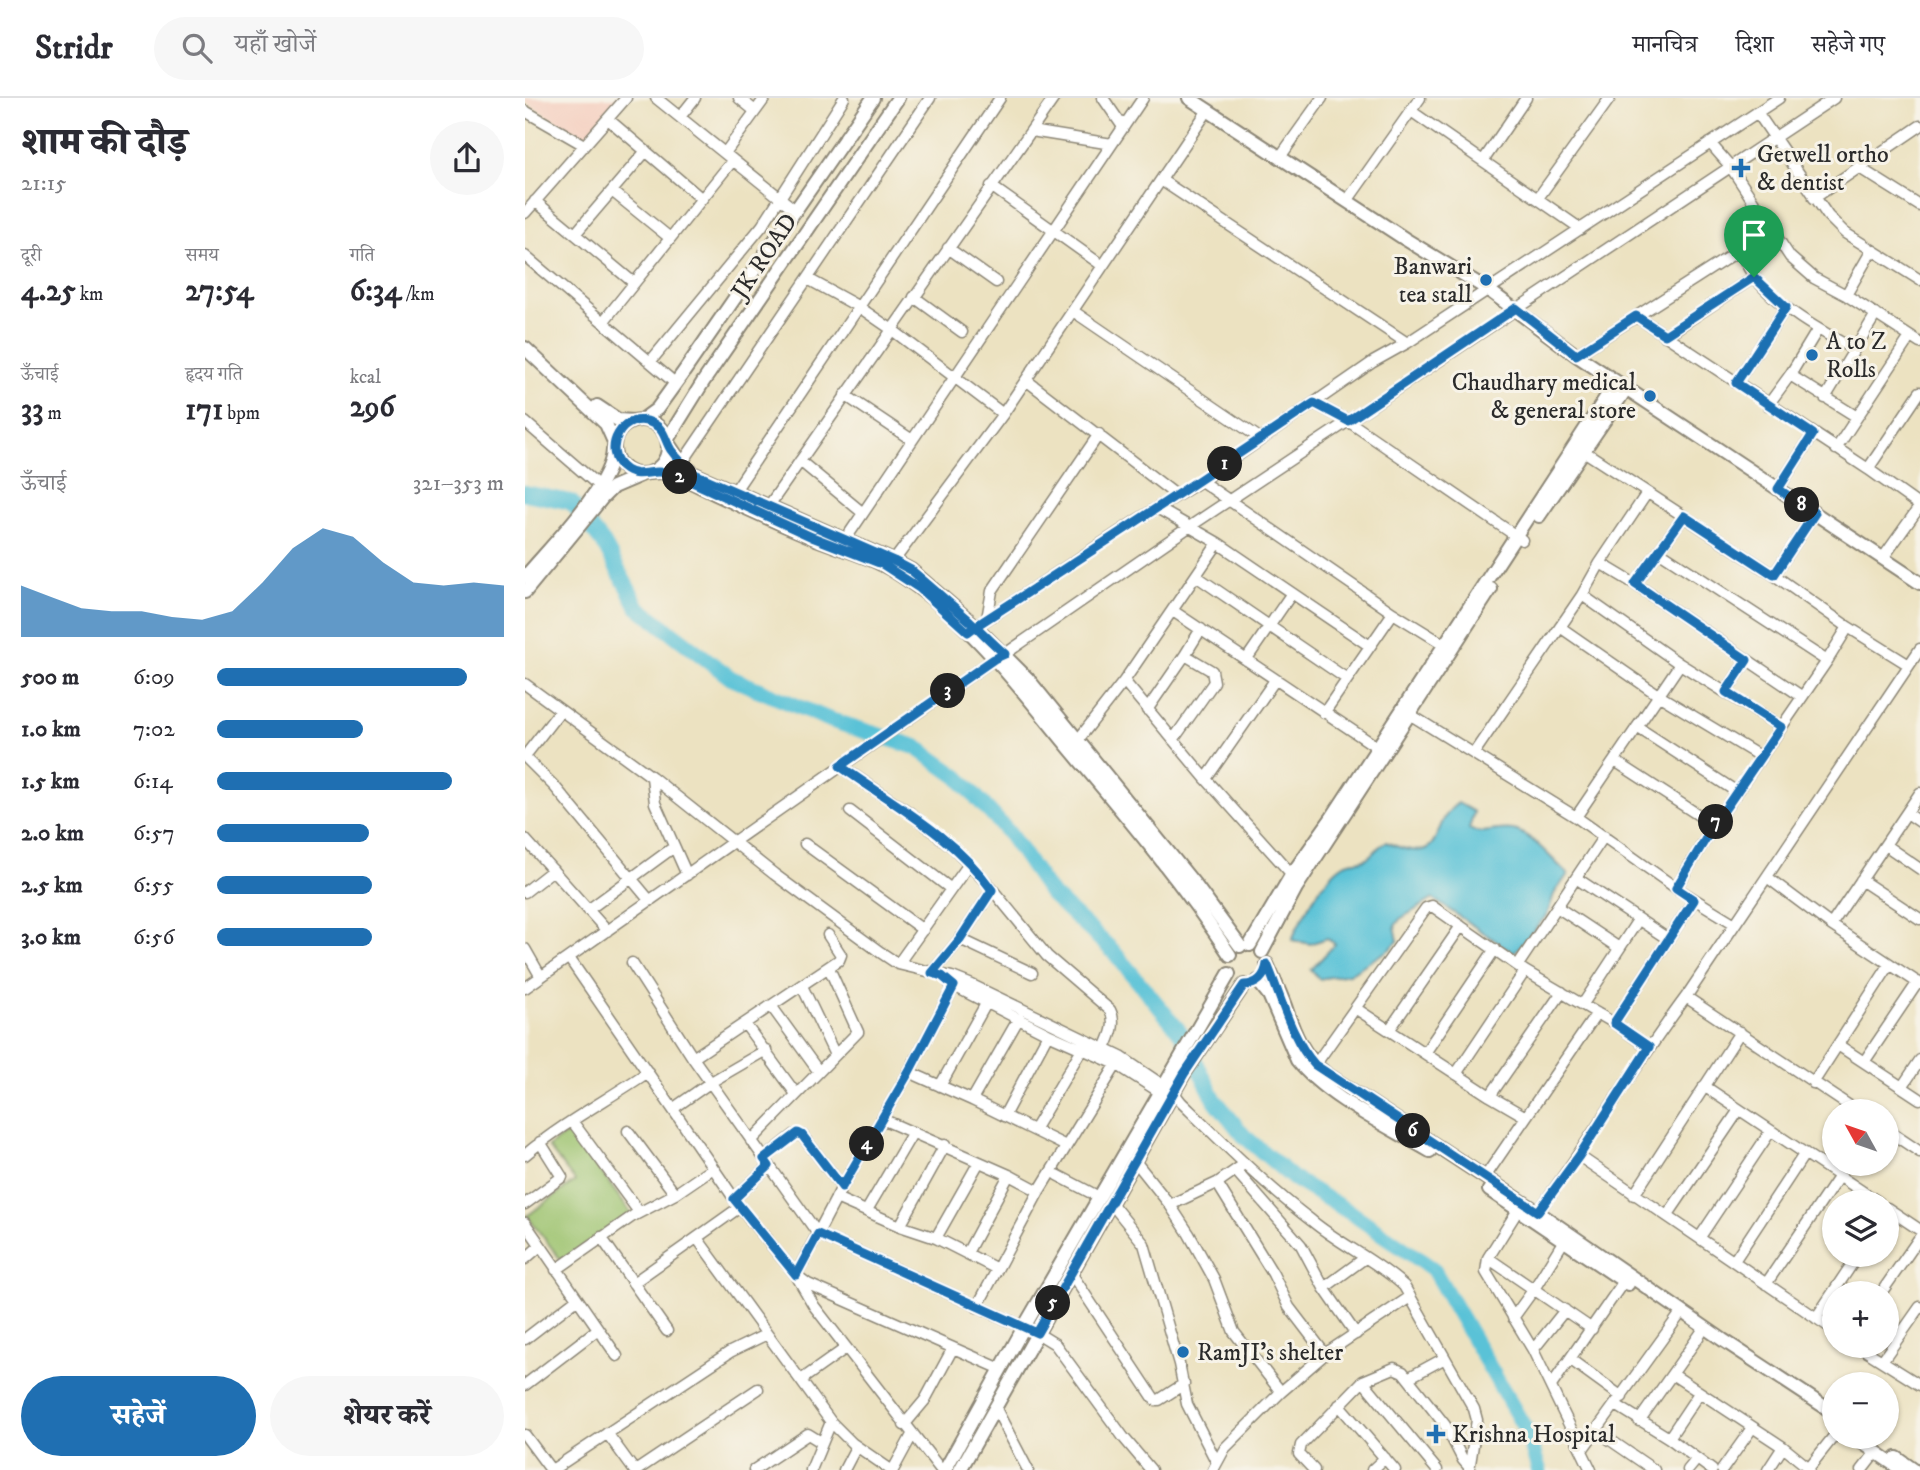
<!DOCTYPE html>
<html lang="hi">
<meta charset="utf-8">
<style>
body{margin:0;font-family:"IM FELL DW Pica","Noto Serif Devanagari",serif;background:#f7f7f7;color:#2b2b33;height:100vh;display:flex;flex-direction:column;font-size:26px;white-space:nowrap}
*{box-sizing:border-box;margin:0}
p{font-size:23px;color:#7c7c81}
.icon{flex:none;width:38px;height:38px;fill:none;stroke:currentColor;stroke-width:2;stroke-linecap:round;stroke-linejoin:round}
.map{position:relative;flex:1;overflow:hidden}
.sheet{display:flex;flex-direction:column;background:#fff;width:525px}
.sheet>*{flex:none}
.needle{width:46px;rotate:310deg}
.buttons{position:absolute;left:1297px;top:1001px;display:grid;gap:14px}
.buttons a{display:grid;place-items:center;width:77px;height:77px;border-radius:50%;background:#fff;box-shadow:0 2px 5px #0004;font-size:35px}
.pin{position:absolute;display:grid;place-items:center;width:60px;height:60px;color:#fff;margin:-72px -30px;border-radius:50% 50% 50% 0;rotate:-45deg;box-shadow:0 0 7px #0007}
.pin .icon{rotate:45deg}
.km{position:absolute;width:35px;height:35px;margin:-18px;border-radius:50%;background:#222;color:#fff;font-size:19px;line-height:35px;text-align:center}
.round{display:grid;place-items:center;flex:none;width:74px;height:74px;border-radius:37px;background:#f7f7f7}
.head{display:flex;align-items:center;justify-content:space-between;height:119px;padding:0 21px}
h1{font-size:38px;font-weight:800;line-height:52px}
.metrics{display:grid;grid-template-columns:repeat(3,1fr);gap:10px;height:119px;padding:7px 21px}
.metrics div{display:grid;align-content:center}
.metrics b{font-size:30px;font-weight:800}
.metrics small{font-size:19px;font-weight:400}
.metrics p{font-size:19px}
.chart{height:196px;padding:14px 21px}
.chart p{display:flex;justify-content:space-between}
.chart svg{width:100%;height:126px;margin-top:7px;fill:#1f6fb2;opacity:.7}
.primary-button{display:flex;gap:14px;margin-top:auto;padding:14px 21px}
.primary-button a{flex:1;height:80px;border-radius:42px;background:#1f6fb2;color:#fff;font-size:28px;font-weight:800;line-height:80px;text-align:center}
.primary-button a+a{background:#f7f7f7;color:#2b2b33}
ul{padding:0 21px;list-style:none;font-size:23px}
li{display:grid;grid-template-columns:112px 84px 1fr;align-items:center;height:52px}
li i{height:18px;border-radius:9px;background:#1f6fb2}
header{display:flex;align-items:center;gap:42px;box-sizing:border-box;height:98px;padding:0 35px;background:#fff;border-bottom:2px solid #e1e1e2}
header strong{font-size:33px}
nav{display:flex;gap:38px;margin-inline-start:auto;font-size:24px}
.search{width:490px;height:63px;background:#f7f7f7;display:flex;align-items:center;gap:18px;box-sizing:border-box;padding:0 24px;border-radius:38px;color:#7c7c81;font-size:26px}
main{display:flex;flex:1;min-height:0}
.map>svg:first-child{display:block}
.built{fill:#f5d2c3}
.green{fill:#9bc26d;stroke:#63764c;stroke-width:2}
.water{fill:#5ac2d7;stroke:#427681;stroke-width:2}
.lines{fill:none;stroke-linecap:round;stroke-linejoin:round}
.river{stroke:#5ac2d7;stroke-width:16}
.minor-casing{stroke:#8c8676;stroke-width:13}
.tertiary-casing{stroke:#8c8676;stroke-width:16}
.minor{stroke:#fff;stroke-width:10}
.tertiary{stroke:#fff;stroke-width:12}
.route-casing{stroke:#fff;stroke-width:14}
.route{stroke:#1f6fb2;stroke-width:9}
.poi-dot{fill:#1f6fb2;stroke:#f7f3e8;stroke-width:2.5}
.labels{text-anchor:middle;stroke-width:6;stroke-linejoin:round;paint-order:stroke}
.poi-label{font-size:24px;fill:#2b2b2b;stroke:#f7f3e8;text-anchor:start}
.street-label{font-size:24px;fill:#2b2b2b;stroke:#f7f3e8}
</style>
<header>
<strong>Stridr</strong>
<div class="search"><svg class="icon" aria-label="search" viewBox="0 0 24 24"><circle cx="10" cy="10" r="6"/><path d="M15 15l6 6"/></svg>यहाँ खोजें</div>
<nav><a>मानचित्र</a><a>दिशा</a><a>सहेजे गए</a></nav>
</header>
<main>
<section class="sheet">
<div class="head"><div><h1>शाम की दौड़</h1><p>21:15</p></div><a class="round"><svg class="icon" aria-label="share" viewBox="0 0 24 24"><path d="M12 15V3M7 8l5-5 5 5M5 13v7h14v-7"/></svg></a></div>
<div class="metrics">
<div><p>दूरी</p><b>4.25<small> km</small></b></div>
<div><p>समय</p><b>27:54</b></div>
<div><p>गति</p><b>6:34<small> /km</small></b></div>
</div>
<div class="metrics">
<div><p>ऊँचाई</p><b>33<small> m</small></b></div>
<div><p>हृदय गति</p><b>171<small> bpm</small></b></div>
<div><p>kcal</p><b>296</b></div>
</div>
<div class="chart"><p><span>ऊँचाई</span>321–353 m</p>
<svg viewBox="0 0 160 44" preserveAspectRatio="none"><path d="M0 44V26L10 30L20 34L30 35L40 35L50 37L60 38L70 35L80 25L90 13L100 6L110 9L120 18L130 25L140 26L150 25L160 26V44z"/></svg>
</div>
<ul>
<li><b>500 m</b>6:09<i style="width:87%"></i></li>
<li><b>1.0 km</b>7:02<i style="width:51%"></i></li>
<li><b>1.5 km</b>6:14<i style="width:82%"></i></li>
<li><b>2.0 km</b>6:57<i style="width:53%"></i></li>
<li><b>2.5 km</b>6:55<i style="width:54%"></i></li>
<li><b>3.0 km</b>6:56<i style="width:54%"></i></li>
</ul>
<div class="primary-button"><a>सहेजें</a><a>शेयर करें</a></div>
</section>
<div class="map">
<svg width="1395" height="1372" viewBox="0 0 1395 1372">
<rect width="100%" height="100%" fill="#f7f3e8"/>
<filter id="ink" filterUnits="userSpaceOnUse"><feTurbulence type="fractalNoise" baseFrequency=".0143" numOctaves="2"/><feDisplacementMap in="SourceGraphic" scale="14" xChannelSelector="R" yChannelSelector="G"/><feConvolveMatrix kernelMatrix="1 2 1 2 8 2 1 2 1" color-interpolation-filters="sRGB"/></filter>
<filter id="wash" filterUnits="userSpaceOnUse"><feTurbulence type="fractalNoise" baseFrequency=".00686" numOctaves="4" result="noise"/><feDisplacementMap in="SourceGraphic" scale="28" xChannelSelector="R" yChannelSelector="G"/><feGaussianBlur stdDeviation="1.57" result="paint"/><feColorMatrix in="noise" values="0 0 0 0 0 0 0 0 0 0 0 0 0 0 0 0 0 1.4 0 .05"/><feComposite in="paint" operator="in"/></filter>
<g filter="url(#wash)">
<rect width="100%" height="100%" fill="#ece2c1"/>
<!-- built -->
<path class="built" d="M0 0H93L59 40 0 4Z"/>
<!-- green -->
<path class="green" d="M46 1033 108 1118 36 1162 2 1118 50 1083 23 1049Z"/>
<!-- water -->
<path class="water" d="M933 705 949 714 944 731C958 739 977 727 992 733 1012 741 1027 762 1043 776L1029 796 1022 817 989 855 908 801 875 821 870 828 873 843 865 851 824 876 794 881 786 872 810 846 802 840 785 846 767 842C775 821 799 778 819 766 826 762 834 764 840 761 848 757 853 748 861 744 924 772 902 726 933 705Z"/>
<g class="lines">
<!-- river -->
<path class="river" d="M0 395 46 404 79 446 113 509 206 580 305 622 391 649 433 679 483 734 525 795 588 853 656 935 690 1002 719 1038 769 1081 831 1118 908 1171 1002 1334 1014 1372"/>
</g>
</g>
<g filter="url(#ink)">
<g class="lines">
<!-- minor casing -->
<g class="minor-casing">
<path id="minor" d="M131 0 270 112
M214 0 230 13
M578 0 598 29
M0 13 59 47
M886 13 1056 131
M1232 14 1303 118 1320 135 1395 182
M155 19 170 0
M83 21 177 101
M506 33 587 46
M1185 45 1205 68 1265 159 1289 180 1321 197 1395 245
M200 55 240 0
M755 59 797 0
M958 63 1001 0
M1333 69 1395 108
M636 82 882 245
M466 88 578 168
M87 93 145 140
M1013 100 1085 0
M1289 100 1395 28
M10 103 109 185
M822 103 895 0
M0 115 101 0
M50 136 121 53
M423 150 471 184
M1215 152C1219 161 1224 173 1231 181 1257 212 1294 232 1328 251
M0 158 150 285
M283 181 334 209 366 231 478 316
M1321 197 1347 152
M389 199 437 234
M548 213 736 341
M1111 218 1343 371 1395 408
M78 224 208 62
M1140 238 1229 179
M1051 257 1246 132
M125 264 237 128 319 0
M1265 277 1332 319
M501 282 651 397
M1211 285 1261 209
M320 297 387 342
M1300 300 1351 216
M789 305 823 323 997 442
M1243 307 1265 277 1293 231
M0 324 74 388
M1054 350 1249 477 1323 529 1384 567
M1311 351 1385 239
M275 363 338 415
M1343 371 1395 294
M149 377 405 0
M676 383 868 515 920 547
M1253 391 1288 336
M209 394 475 0
M243 409 529 0
M632 410 693 445 845 548
M320 442 618 0
M1135 454 1302 563
M1358 460 1395 408
M1075 465 1110 486 1276 598
M365 468 478 316 683 12
M1249 477 1290 415
M671 478 822 581
M1110 486 1159 418
M1057 497 1155 566 1256 629
M648 513 852 649
M462 521 467 493 574 336
M1035 529 1133 597 1236 659
M447 531 614 421 676 383 848 264 882 245 1254 0
M721 562 767 495
M599 583 681 681 771 781
M0 586 127 679 249 776 355 854 373 866 427 879 447 887 596 959 649 995 656 1004C698 1045 740 1087 787 1123 816 1147 851 1162 879 1188L949 1311 952 1322 944 1372
M1201 594 1222 562
M622 612 660 557 676 531
M881 614 1051 719 1151 790 1210 826
M799 615 868 515
M1112 629 1212 694
M553 642 599 583 693 445
M648 642 689 584 687 573 660 557
M949 655 1057 497 1075 465 1122 395
M0 658 35 613
M0 659 30 689 125 803
M1090 663 1189 727
M315 668 385 715 430 751 462 785 522 858 585 912C593 928 583 943 576 959
M127 679 130 705 162 777
M681 681 750 582
M325 713 426 791
M1382 715 1395 724
M1051 719 1155 566
M0 741 82 833
M280 746 398 832
M1360 747 1395 771
M1242 779 1306 827 1395 886
M1051 780 1143 841
M1336 782 1395 821
M1151 790 1189 727 1302 563 1323 529
M0 794 28 772
M1032 809 1094 850
M63 812 149 749
M1306 827 1395 695
M435 841 507 875
M0 851 16 879
M44 860 215 1109 271 1177 289 1208 416 1372
M107 865 168 960 293 1136 512 1235 530 1246 599 1340 626 1372
M373 866 444 766
M993 867 1079 738
M407 875 435 841 467 792
M425 886 523 936 591 966 641 998
M277 888 310 957
M429 888 384 974 317 1089 271 1177 283 1186 476 1271
M0 890 469 561 480 556 664 429 1309 0
M1161 899 1332 1013
M1058 906 1113 822
M247 909 294 974
M830 910 965 998 1001 1019
M1089 925 1169 802
M220 926 271 996
M865 931 936 828
M1313 947 1395 1001
M900 955 970 851
M168 960 314 862 316 857 303 837
M1339 964 1393 884
M790 967 901 810 907 808 1000 873 1089 925 1123 949
M384 974 447 1002 541 1048
M931 976 1000 873
M1288 985 1365 866
M415 988 462 904
M1179 988 1353 1104
M1377 989 1395 962
M965 998 1037 894
M447 1002 494 920
M149 1010 186 984 241 952
M479 1018 523 936
M357 1021 484 1077 514 1093
M47 1023 114 1114
M509 1032 558 949
M1362 1032 1395 1054
M103 1033 150 1096
M226 1043 333 934 304 870
M0 1057C38 1025 82 1002 123 974
M1054 1058 1309 1232
M239 1061 269 1037H277L317 1089
M610 1063 645 1107 664 1136 689 1181 709 1234 756 1294
M711 1073 776 1147 799 1190 831 1236
M532 1077 574 1099 572 1104
M960 1079 1072 915
M692 1085 748 1176 764 1209 800 1256
M1109 1097 1215 934
M311 1100 375 1128 411 1140 472 1171
M209 1101 244 1068
M586 1105 619 1146 654 1266 662 1306 691 1363
M0 1106 37 1079 15 1044
M645 1107 692 1085 715 1069
M1362 1110 1395 1132
M342 1112 388 1034
M993 1112 963 1160 961 1174 1008 1252 1066 1372
M1013 1114C1064 1044 1109 969 1161 899L1395 551
M1142 1118 1214 1012
M0 1125 92 1258
M375 1128 420 1047
M76 1139 142 1233
M1175 1139 1245 1034
M172 1140 306 1324 327 1345 366 1372
M411 1140 454 1064
M442 1155 484 1077
M963 1160 1067 1231
M0 1161 15 1148
M1209 1163 1280 1055
M31 1172 108 1118 150 1096 188 1070
M546 1175 630 1302H634L659 1286
M108 1185 215 1109
M1241 1186 1314 1078
M799 1190 840 1160
M1356 1195 1395 1139
M452 1209 514 1093 596 959
M988 1220 1009 1191 1038 1144
M1291 1220 1333 1157
M0 1241 52 1201
M1333 1248 1395 1287
M1008 1252 1040 1212
M1046 1262 1097 1299
M1357 1263 1395 1209
M1147 1276 1258 1349 1284 1370
M883 1280 920 1260
M276 1282 321 1250
M838 1283 912 1372
M0 1287 73 1231
M1026 1288 1099 1183
M814 1307 870 1372
M1091 1307 1144 1340 1187 1372
M470 1309 503 1372
M1114 1323 1176 1235
M379 1327 400 1302 428 1250
M1072 1333 1129 1372
M82 1335 109 1372
M0 1337 26 1372
M1144 1340 1174 1295
M1057 1352 1153 1219
M27 1372 205 1254 242 1236
M112 1372 233 1291
M229 1372 283 1336 296 1344
M286 1372 306 1324
M319 1372 331 1349
M368 1372 387 1337
M688 1372 700 1350 756 1294 800 1256 885 1199
M789 1372 774 1356 776 1347 838 1283 869 1270 878 1274 920 1327 938 1362 945 1370
M847 1372 860 1360
M1163 1372 1172 1361
M1197 1372 1227 1330
M1243 1372 1258 1349
M1282 1372 1309 1338
M1337 1372 1351 1354"/>
</g>
<!-- tertiary casing -->
<g class="tertiary-casing">
<path id="tertiary" d="M664 0 880 141 962 191 1051 257 1395 485
M0 250 81 326 89 344
M72 308 93 322 109 323
M89 349a27 27 0 1 1 54 0a27 27 0 1 1-54 0Z
M117 322 132 311 158 275 348 0
M142 342 178 284 373 0
M143 345 157 366 170 376 369 463 386 472 445 523 503 581 671 788 715 848
M124 375 136 374 154 378C198 400 244 421 289 440 317 451 347 459 372 475 442 519 494 589 546 652 602 719 657 784 705 857
M1014 418 1101 291
M0 479C24 450 87 388 88 352
M0 494 78 399 88 389 116 377
M725 847 767 776 806 721 1091 284
M737 854 771 790 966 491
M742 866C748 880 755 894 760 908 769 935 777 956 800 975L1007 1110 1198 1242 1309 1315
M733 883 744 897 772 962C802 1000 863 1028 905 1053
M964 1092 1103 1186
M1329 1339 1377 1372
M1372 1360 1389 1372
M420 1372 499 1229 704 876
M435 1372 659 976 719 887"/>
</g>
<!-- minor -->
<use href="#minor" class="minor"/>
<!-- tertiary -->
<use href="#tertiary" class="tertiary"/>
</g>
</g>
<g class="lines" filter="url(#ink)">
<!-- route casing -->
<g class="route-casing">
<path id="route" d="M1229 179 1140 237 1111 218 1051 257 991 210 823 323 789 305C677 381 564 455 451 528L443 534 394 490 357 466 287 439 154 378C147 376 140 374 133 374 121 374 112 379 101 372 73 354 99 309 129 326 140 332 140 343 146 352 153 362 161 369 170 376L369 463 386 472 445 523C457 534 468 546 480 556L469 561 315 668C368 706 429 738 467 792L435 841 407 875 417 878 429 888 384 974 317 1089 277 1037 273 1035 239 1061 244 1068 209 1101 271 1177 293 1136 512 1235 659 976 719 887C732 887 740 879 742 866 756 899 766 941 790 967L1013 1114 1054 1058 1124 949 1089 925 1169 802 1151 790 1189 727 1256 629 1201 594 1222 562 1110 486 1159 418 1249 477 1290 415 1253 391 1288 336 1211 285 1261 209 1229 179"/>
</g>
<!-- route -->
<use href="#route" class="route"/>
</g>
<!-- markers -->
<g class="poi-dot">
<path d="M1212.5 59.5h7v7h7v7h-7v7h-7v-7h-7v-7h7z"/>
<circle cx="961" cy="182" r="7"/>
<circle cx="1287" cy="257" r="7"/>
<circle cx="1125" cy="298" r="7"/>
<circle cx="658" cy="1254" r="7"/>
<path d="M907.5 1325.5h7v7h7v7h-7v7h-7v-7h-7v-7h7z"/>
</g>
<g class="labels">
<!-- poi labels -->
<g class="poi-label">
<text x="1232" y="64">Getwell ortho<tspan x="1232" dy="28">&amp; dentist</tspan></text>
<text x="947" y="176" text-anchor="end">Banwari<tspan x="947" dy="28">tea stall</tspan></text>
<text x="1301" y="251">A to Z<tspan x="1301" dy="28">Rolls</tspan></text>
<text x="1111" y="292" text-anchor="end">Chaudhary medical<tspan x="1111" dy="28">&amp; general store</tspan></text>
<text x="672" y="1262">RamJI's shelter</text>
<text x="927" y="1344">Krishna Hospital</text>
</g>
<!-- street labels -->
<g class="street-label">
<text transform="translate(239 158) rotate(-56)" y="8">JK ROAD</text>
</g>
</g>
</svg>
<div class="buttons">
<a><svg class="needle" viewBox="-14 -14 28 28"><path d="M0-13l5 13h-10z" fill="#e53935"/><path d="M0 13l5-13h-10z" fill="#7c7c81"/></svg></a>
<a><svg class="icon" aria-label="layers" viewBox="0 0 24 24"><path d="M12 4l9 5-9 5-9-5zM3 14l9 5 9-5"/></svg></a>
<a>+</a>
<a>−</a>
</div>
<div class="pin" style="left:1229px;top:179px;background:#1e9e55"><svg class="icon" aria-label="arrive" viewBox="0 0 24 24"><path d="M6 21V4h12l-3 4 3 4H6"/></svg></div>
<b class="km" style="left:700px;top:366px">1</b>
<b class="km" style="left:155px;top:379px">2</b>
<b class="km" style="left:423px;top:593px">3</b>
<b class="km" style="left:342px;top:1046px">4</b>
<b class="km" style="left:528px;top:1205px">5</b>
<b class="km" style="left:888px;top:1033px">6</b>
<b class="km" style="left:1191px;top:724px">7</b>
<b class="km" style="left:1277px;top:407px">8</b>
</div>
</main>
